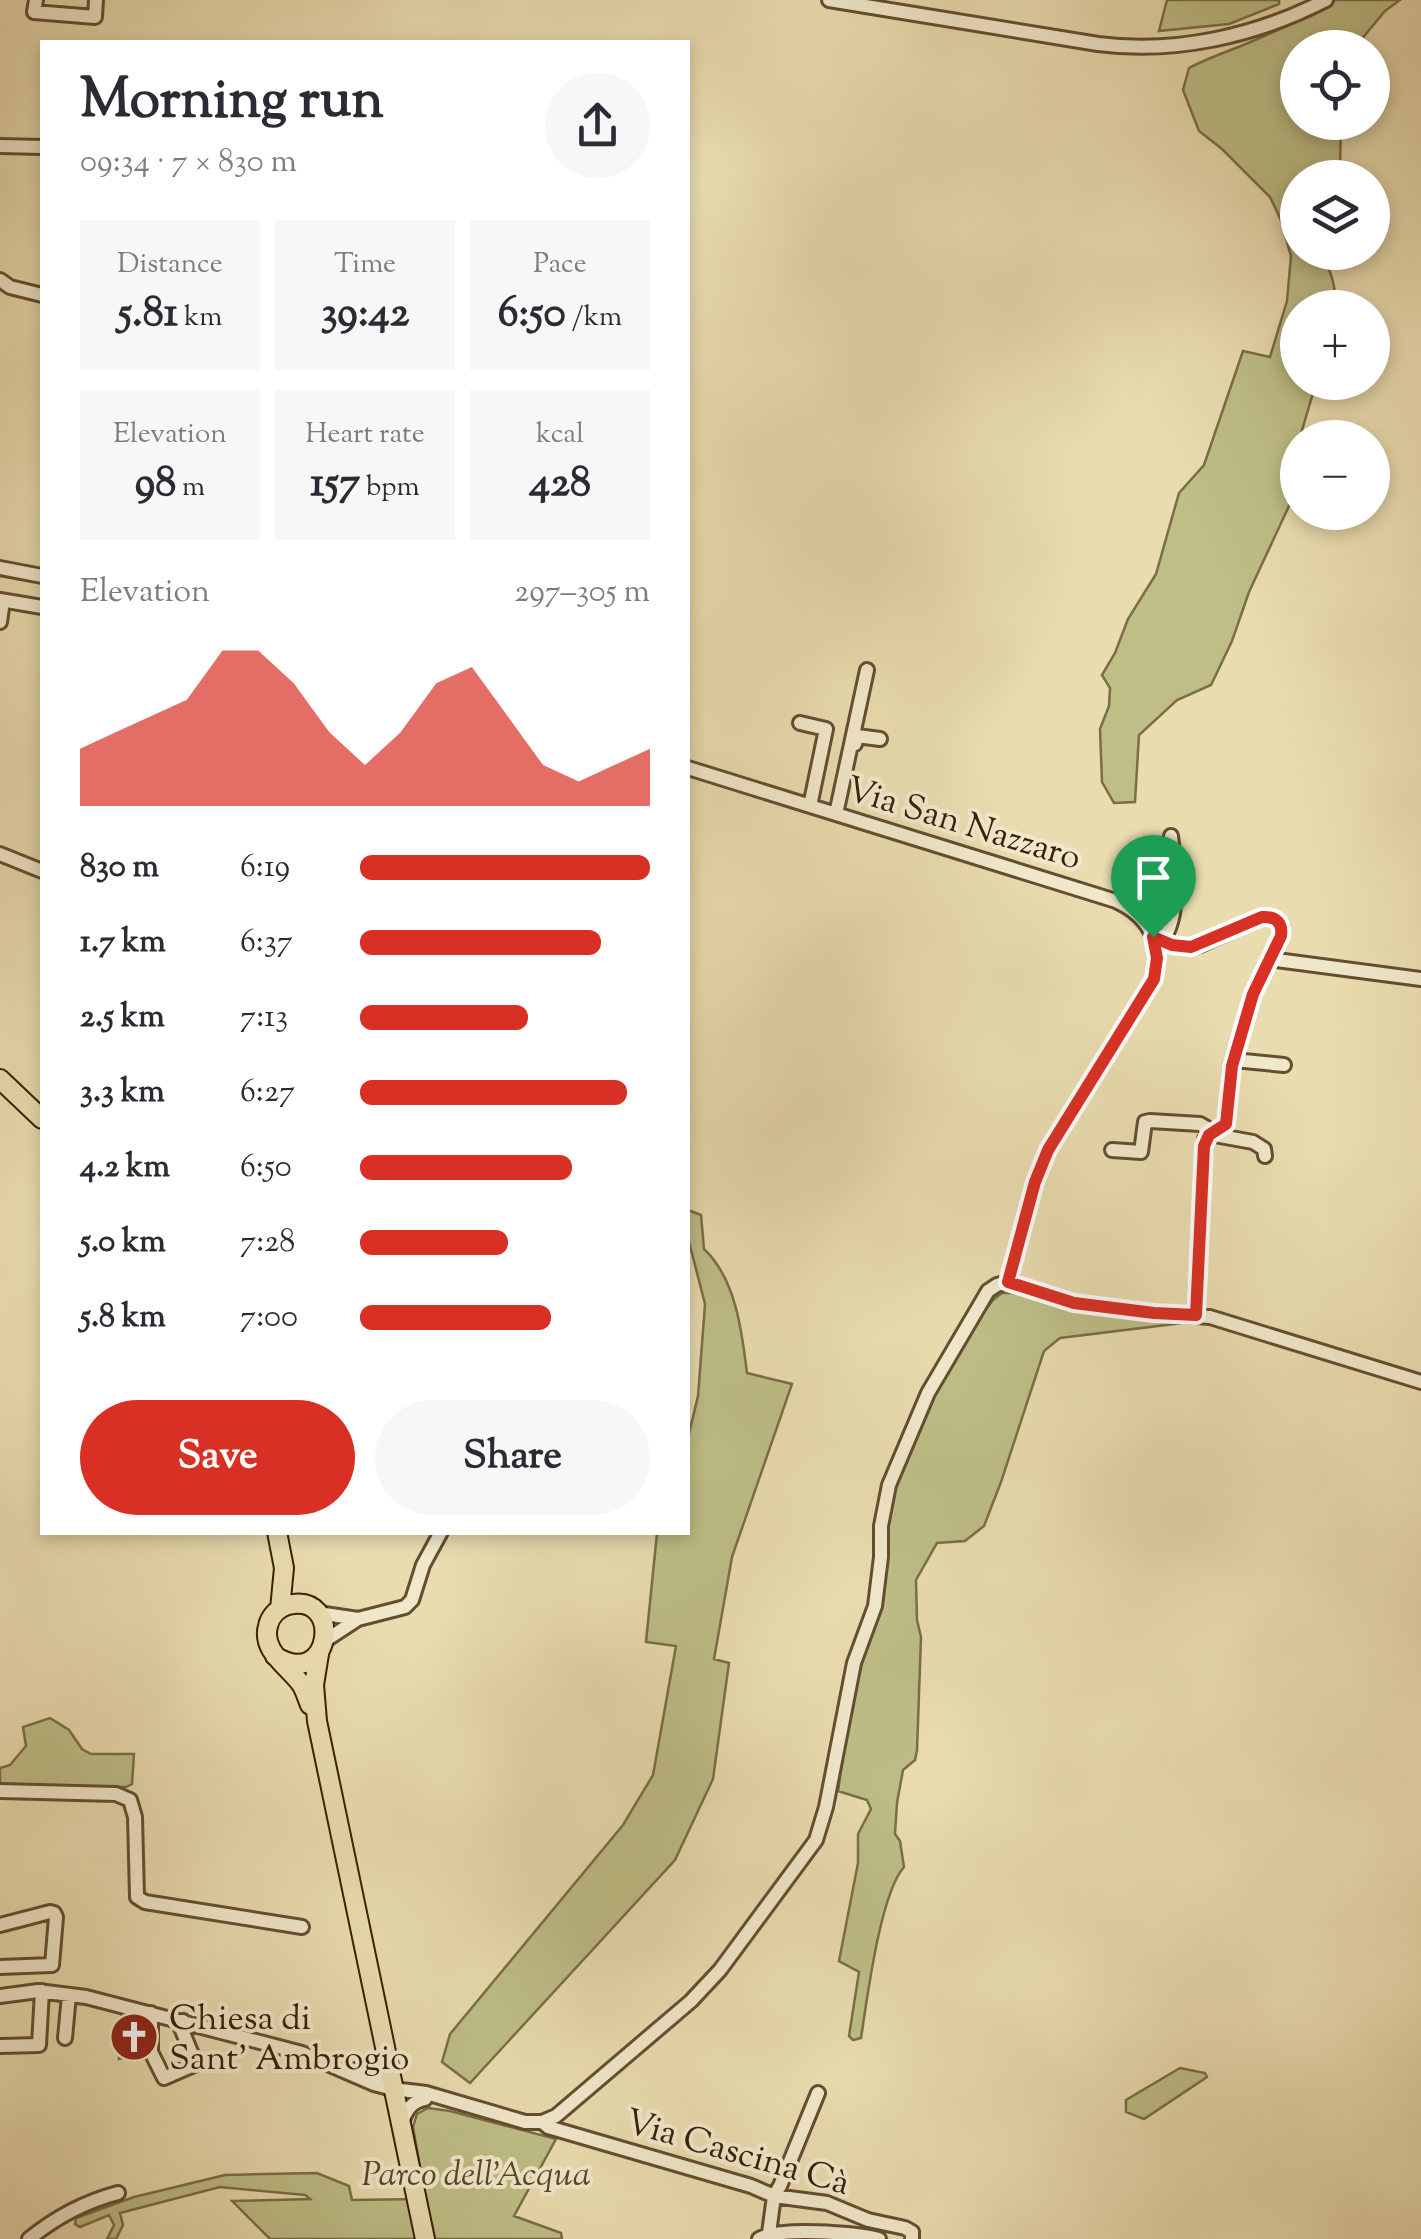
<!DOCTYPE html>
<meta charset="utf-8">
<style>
body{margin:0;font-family:"Sorts Mill Goudy",serif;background:#f7f7f7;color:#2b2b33;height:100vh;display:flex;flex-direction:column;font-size:38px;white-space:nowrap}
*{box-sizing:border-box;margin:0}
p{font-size:32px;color:#7c7c81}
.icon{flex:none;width:55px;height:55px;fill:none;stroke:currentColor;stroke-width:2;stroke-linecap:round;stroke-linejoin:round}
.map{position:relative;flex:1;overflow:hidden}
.panel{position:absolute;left:40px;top:40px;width:650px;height:1495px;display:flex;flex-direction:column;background:#fff;border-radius:0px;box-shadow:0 5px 15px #0003}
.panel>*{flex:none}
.tools{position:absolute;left:1280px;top:30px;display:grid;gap:20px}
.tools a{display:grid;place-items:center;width:110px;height:110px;border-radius:50%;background:#fff;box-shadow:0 5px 15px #0003;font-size:50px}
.pin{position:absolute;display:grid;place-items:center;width:85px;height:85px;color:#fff;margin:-102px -42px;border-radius:50% 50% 50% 0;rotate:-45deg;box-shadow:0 0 10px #0007}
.pin .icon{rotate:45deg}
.round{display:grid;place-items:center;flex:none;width:105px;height:105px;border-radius:52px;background:#f7f7f7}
.head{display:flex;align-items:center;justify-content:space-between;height:170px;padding:0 40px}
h1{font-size:55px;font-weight:800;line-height:75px}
.stats{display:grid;grid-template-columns:repeat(3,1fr);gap:15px;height:170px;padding:10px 40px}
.stats div{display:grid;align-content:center;border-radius:0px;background:#f7f7f7;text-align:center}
.stats b{font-size:42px;font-weight:800}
.stats small{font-size:28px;font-weight:400}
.stats p{font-size:28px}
.chart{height:280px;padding:20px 40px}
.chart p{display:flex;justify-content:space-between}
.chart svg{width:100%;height:180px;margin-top:10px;fill:#d93025;opacity:.7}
.primary-button{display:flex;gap:20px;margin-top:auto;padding:20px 40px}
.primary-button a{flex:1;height:115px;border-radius:60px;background:#d93025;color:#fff;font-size:40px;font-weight:800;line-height:115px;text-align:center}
.primary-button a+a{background:#f7f7f7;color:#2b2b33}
ul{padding:0 40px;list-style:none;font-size:32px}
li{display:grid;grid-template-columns:160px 120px 1fr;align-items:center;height:75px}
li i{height:25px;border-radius:12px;background:#d93025}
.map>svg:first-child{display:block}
.green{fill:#bebe86;stroke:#7a6e46;stroke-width:2.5}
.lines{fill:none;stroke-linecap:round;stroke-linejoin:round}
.minor-casing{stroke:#644e30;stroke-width:18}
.major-casing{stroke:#371f06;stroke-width:22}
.minor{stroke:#f1e8cb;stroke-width:12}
.major{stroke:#e9dcaf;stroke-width:18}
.route-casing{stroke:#fff;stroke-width:20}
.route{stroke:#d93025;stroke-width:12}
.labels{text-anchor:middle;stroke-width:8;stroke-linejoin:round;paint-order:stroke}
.street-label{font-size:35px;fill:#371f06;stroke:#f1e8cb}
.poi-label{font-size:35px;fill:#371f06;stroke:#f1e8cb;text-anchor:start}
.park-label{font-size:35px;font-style:italic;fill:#594726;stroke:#f1e8cb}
</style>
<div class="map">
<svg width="1421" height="2239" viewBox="0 0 1421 2239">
<rect width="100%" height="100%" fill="#e9dcaf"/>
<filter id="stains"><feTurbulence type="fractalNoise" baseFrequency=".002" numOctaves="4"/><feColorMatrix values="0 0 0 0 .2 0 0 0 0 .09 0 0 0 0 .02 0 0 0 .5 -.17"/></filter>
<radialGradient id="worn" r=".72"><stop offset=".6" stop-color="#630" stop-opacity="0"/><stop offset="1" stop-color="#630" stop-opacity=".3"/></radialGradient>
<!-- green -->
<path class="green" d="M1167 0H1279V4L1229 24 1159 31Z
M1335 0H1400L1385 11 1355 47 1298 48V122L1341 123 1340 167 1338 177 1298 178V252L1321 253C1330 269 1338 288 1334 307L1298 308V382L1316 383 1300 437 1298 438 1289 506 1249 592 1232 641 1211 685 1177 700 1139 735 1135 802 1114 803 1102 782 1100 729 1109 706 1110 688 1102 675 1115 653 1128 619 1156 574 1179 493 1204 465 1243 351 1270 357 1287 301 1291 256 1280 218 1270 197 1222 149 1199 131 1183 90 1189 68C1206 59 1223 53 1241 46 1273 33 1305 18 1335 0Z
M688 1210 701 1215 704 1249C736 1279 742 1332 747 1373L792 1384 732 1557 714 1659 729 1663 713 1779 675 1860 470 2083 442 2062 450 2034 623 1825 653 1775 676 1646 646 1642 657 1533 688 1532V1438L698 1396 705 1304 688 1238Z
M1002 1293H1019L1047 1299 1183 1317 1182 1323 1060 1338 1044 1351 1001 1482 984 1526 965 1541 937 1543 916 1580 917 1620 921 1637 917 1750 915 1760 903 1770 897 1803 895 1834 900 1841 904 1867C880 1894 867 2000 861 2038L853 2040 849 2036 859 1972 839 1961 858 1863V1834L871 1809 867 1800 838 1791 848 1718 861 1665 883 1597 886 1565V1527L895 1487 914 1435 933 1396 983 1313 993 1300Z
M50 1718 69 1730 82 1749 91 1754H134L132 1784 126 1787 0 1786V1768L10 1765 26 1746 23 1727Z
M122 2010 149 2018V2052L119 2059Z
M1180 2068 1205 2073 1207 2077 1144 2119 1126 2112V2100Z
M428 2108 450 2111 556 2139 514 2216 561 2233 562 2239H270L232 2201 310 2199 305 2195 220 2187 120 2213 123 2225 116 2239H107L114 2225 109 2215 80 2227 75 2224 76 2218 134 2197 225 2175 317 2173 349 2186 352 2200 421 2199 424 2190 413 2127 417 2114Z"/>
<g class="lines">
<!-- minor casing -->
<g class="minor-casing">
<path id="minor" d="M36 0 34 12 95 17 96 0
M829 0 1098 44C1176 54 1256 36 1326 0
M0 146 42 147
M0 280 10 287 42 295
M0 568 42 576
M0 600 42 607
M0 622 3 601
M800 723 826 729 810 806
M855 744 857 736 880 739
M688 768 1116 901C1149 916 1163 943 1154 979L1048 1151 1035 1183 1008 1282
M836 814 867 670
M0 854 42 871
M1153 937C1170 944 1182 949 1200 945L1262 917C1272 917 1278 919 1282 928L1281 936 1253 994 1231 1066 1226 1124 1205 1139 1195 1315
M1162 941C1181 916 1175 866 1171 836
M1269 959 1421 979
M1234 1060 1284 1065
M1112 1150 1141 1152 1145 1122 1150 1121 1200 1124 1220 1136 1253 1142 1264 1149 1265 1156
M1008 1282 1074 1303 1154 1313 1210 1317 1421 1382
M318 1613 358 1619
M326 1640 358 1619 405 1607 412 1600 423 1565 441 1532
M0 1791 116 1794 130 1800 135 1817 137 1897 145 1902 302 1927
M0 1925 50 1912 54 1913 56 1917 52 1965 0 1967
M0 1996 38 1991 86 1997 302 2053 374 2084 393 2089 426 2093 525 2122H542L556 2116 691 2001 720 1970 816 1840 826 1807 854 1663 875 1606 881 1557V1526L889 1485 928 1393 988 1291 997 1285 1008 1282
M151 2013V2052L164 2078 196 2064 181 2028 183 2021
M65 2038 69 1995
M0 2046 39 2045 42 1991
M348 2070 374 2071 392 2088
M542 2122 548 2127 751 2186 774 2196 827 2203 868 2220 905 2228 912 2232V2239
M402 2123C406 2110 411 2102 425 2099
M769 2233 774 2196 780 2186 818 2093
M29 2239C56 2217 84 2202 118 2193
M759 2239C780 2227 854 2233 879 2239"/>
</g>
<!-- major casing -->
<g class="major-casing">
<path id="major" d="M0 1079 42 1119
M277 1532 284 1568 280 1609
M319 1654 314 1685 317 1721 425 2239
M275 1656C332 1692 344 1591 288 1605 278 1608 270 1616 268 1626 261 1651 288 1666 301 1684 305 1690 307 1698 310 1705"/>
</g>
<!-- minor -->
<use href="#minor" class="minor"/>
<!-- major -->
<use href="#major" class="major"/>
</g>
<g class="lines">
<!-- route casing -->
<g class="route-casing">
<path id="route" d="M1262 917C1276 916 1283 923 1281 936L1253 994 1232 1066 1226 1124 1209 1135 1204 1146 1196 1315 1154 1313 1074 1303 1008 1282 1035 1182 1048 1150 1154 979 1157 958 1153 937 1172 945 1191 947Z"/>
</g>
<!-- route -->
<use href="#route" class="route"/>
</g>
<!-- icons -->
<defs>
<g id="church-disc" transform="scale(2.5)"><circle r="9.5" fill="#8f2418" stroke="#f1e8cb"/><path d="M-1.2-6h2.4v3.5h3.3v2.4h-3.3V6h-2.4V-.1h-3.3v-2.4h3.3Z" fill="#fff"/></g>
</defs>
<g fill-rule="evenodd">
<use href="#church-disc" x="134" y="2037"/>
</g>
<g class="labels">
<!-- street labels -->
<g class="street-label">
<text transform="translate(964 822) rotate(17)" y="12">Via San Nazzaro</text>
<text transform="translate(738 2151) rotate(16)" y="12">Via Cascina Cà</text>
</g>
<!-- poi labels -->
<g class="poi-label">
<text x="169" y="2029">Chiesa di<tspan x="169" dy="40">Sant' Ambrogio</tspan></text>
</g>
<!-- park labels -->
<g class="park-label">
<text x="476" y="2185">Parco dell'Acqua</text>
</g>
</g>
<rect width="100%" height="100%" filter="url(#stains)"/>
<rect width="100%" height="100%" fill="url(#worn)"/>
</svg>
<div class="tools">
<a><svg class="icon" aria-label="locate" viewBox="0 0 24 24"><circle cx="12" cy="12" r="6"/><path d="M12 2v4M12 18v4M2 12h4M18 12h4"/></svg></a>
<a><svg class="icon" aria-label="layers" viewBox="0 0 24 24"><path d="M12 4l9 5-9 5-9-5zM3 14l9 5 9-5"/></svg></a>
<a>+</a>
<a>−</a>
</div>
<div class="pin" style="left:1153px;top:937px;background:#1e9e55"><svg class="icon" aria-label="arrive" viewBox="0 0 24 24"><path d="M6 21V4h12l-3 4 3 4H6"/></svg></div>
<section class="panel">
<div class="head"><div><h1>Morning run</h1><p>09:34 · 7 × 830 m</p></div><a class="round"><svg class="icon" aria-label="share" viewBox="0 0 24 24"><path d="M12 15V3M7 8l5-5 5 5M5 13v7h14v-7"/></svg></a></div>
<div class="stats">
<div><p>Distance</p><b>5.81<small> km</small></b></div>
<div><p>Time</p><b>39:42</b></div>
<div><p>Pace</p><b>6:50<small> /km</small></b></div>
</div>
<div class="stats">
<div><p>Elevation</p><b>98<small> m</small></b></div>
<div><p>Heart rate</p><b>157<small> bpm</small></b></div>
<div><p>kcal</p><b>428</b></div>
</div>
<div class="chart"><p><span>Elevation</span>297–305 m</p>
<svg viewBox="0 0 160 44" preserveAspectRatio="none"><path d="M0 44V30L10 26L20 22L30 18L40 6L50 6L60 14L70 26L80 34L90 26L100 14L110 10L120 22L130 34L140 38L150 34L160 30V44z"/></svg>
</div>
<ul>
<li><b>830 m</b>6:19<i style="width:100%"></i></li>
<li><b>1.7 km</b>6:37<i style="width:83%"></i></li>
<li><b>2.5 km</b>7:13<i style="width:58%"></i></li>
<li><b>3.3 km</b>6:27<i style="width:92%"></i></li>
<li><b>4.2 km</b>6:50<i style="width:73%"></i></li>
<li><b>5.0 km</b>7:28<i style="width:51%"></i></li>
<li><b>5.8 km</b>7:00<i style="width:66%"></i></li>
</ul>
<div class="primary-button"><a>Save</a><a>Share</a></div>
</section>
</div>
